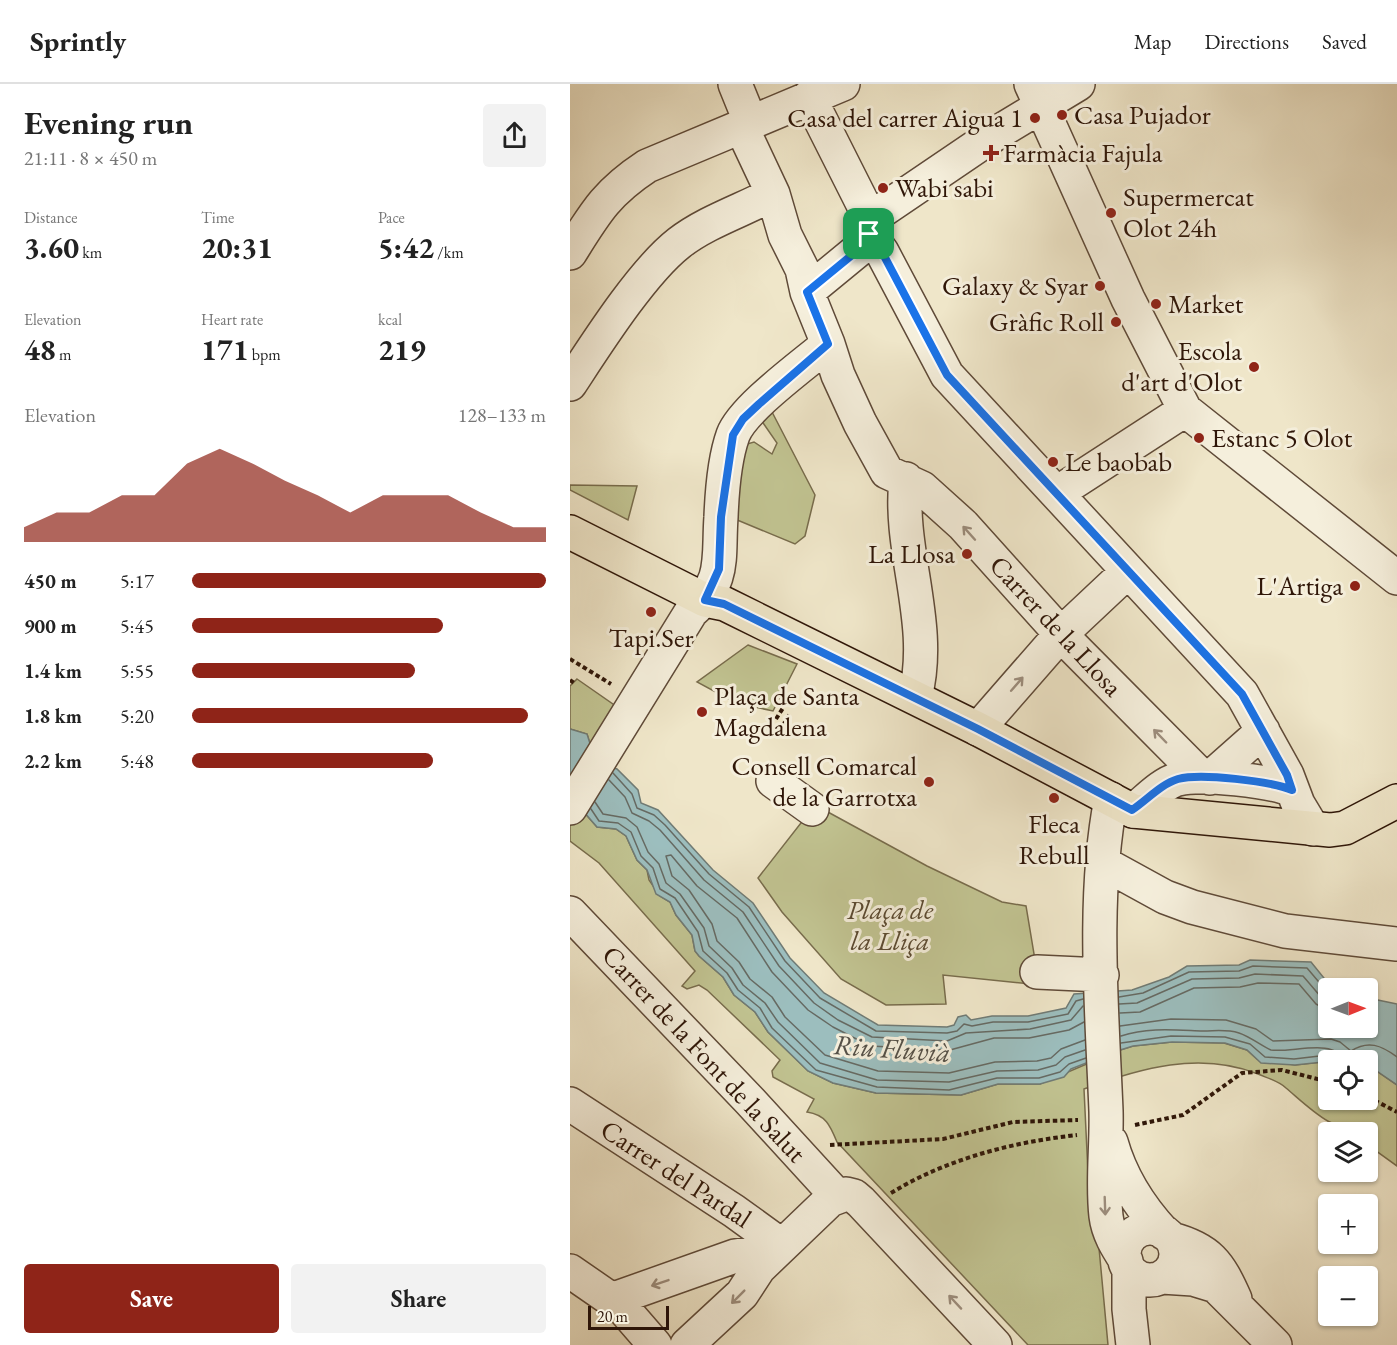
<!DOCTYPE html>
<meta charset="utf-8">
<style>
body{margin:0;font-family:"EB Garamond",serif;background:#f2f2f2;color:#222;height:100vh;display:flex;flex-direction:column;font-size:22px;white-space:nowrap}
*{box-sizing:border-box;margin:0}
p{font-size:20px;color:#767676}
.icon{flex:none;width:33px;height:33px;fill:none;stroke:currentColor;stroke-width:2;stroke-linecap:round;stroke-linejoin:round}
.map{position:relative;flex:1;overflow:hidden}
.details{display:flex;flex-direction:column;background:#fff;width:570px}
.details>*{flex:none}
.needle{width:39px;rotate:89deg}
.buttons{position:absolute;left:748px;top:894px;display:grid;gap:12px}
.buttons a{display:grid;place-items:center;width:60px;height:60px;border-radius:6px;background:#fff;box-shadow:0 2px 4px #0004;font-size:30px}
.scale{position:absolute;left:18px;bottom:15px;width:81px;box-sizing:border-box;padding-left:6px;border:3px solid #2f1608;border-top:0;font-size:16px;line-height:21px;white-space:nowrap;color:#2f1608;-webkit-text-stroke:4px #f5efdc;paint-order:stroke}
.pin{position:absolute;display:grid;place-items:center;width:51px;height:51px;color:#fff;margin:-26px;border-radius:12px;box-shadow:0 3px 9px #0006}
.round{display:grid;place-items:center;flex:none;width:63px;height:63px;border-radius:6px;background:#f2f2f2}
.summary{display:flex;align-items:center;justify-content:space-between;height:102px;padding:0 24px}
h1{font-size:33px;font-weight:700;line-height:45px}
.figures{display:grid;grid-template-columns:repeat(3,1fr);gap:9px;height:102px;padding:6px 24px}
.figures div{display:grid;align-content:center}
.figures b{font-size:30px;font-weight:700}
.figures small{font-size:16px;font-weight:400}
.figures p{font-size:16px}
.chart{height:168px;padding:12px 24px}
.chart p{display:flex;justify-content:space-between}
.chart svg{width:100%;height:108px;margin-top:6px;fill:#8f2418;opacity:.7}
.primary-button{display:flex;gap:12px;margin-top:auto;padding:12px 24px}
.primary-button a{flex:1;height:69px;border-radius:6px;background:#8f2418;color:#fff;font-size:24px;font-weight:700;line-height:69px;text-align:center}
.primary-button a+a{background:#f2f2f2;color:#222}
ul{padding:0 24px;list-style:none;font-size:20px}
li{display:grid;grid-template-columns:96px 72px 1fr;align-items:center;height:45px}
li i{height:15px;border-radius:8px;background:#8f2418}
header{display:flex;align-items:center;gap:36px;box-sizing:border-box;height:84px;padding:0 30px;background:#fff;border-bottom:2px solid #e0e0e0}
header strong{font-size:28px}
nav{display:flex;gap:33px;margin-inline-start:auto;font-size:21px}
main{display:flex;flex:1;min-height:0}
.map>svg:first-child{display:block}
.green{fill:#c1c391;stroke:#786c4c;stroke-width:1.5}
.water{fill:#9cbebe;stroke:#707b75;stroke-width:1.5}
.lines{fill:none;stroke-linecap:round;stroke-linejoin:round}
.shore{stroke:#666a63;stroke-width:1.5}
.minor-casing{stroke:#5f4a38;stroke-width:36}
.major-casing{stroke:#2f1608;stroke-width:36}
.path{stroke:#2f1608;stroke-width:4;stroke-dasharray:4.5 3;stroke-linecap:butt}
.minor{stroke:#f5efdc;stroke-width:33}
.major{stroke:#efe6c9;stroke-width:33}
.oneway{stroke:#9c8d7d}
.route-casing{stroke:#fff;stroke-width:12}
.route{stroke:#1a73e8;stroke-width:8}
.poi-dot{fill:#8f2418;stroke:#f5efdc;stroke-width:2}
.labels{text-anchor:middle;stroke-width:6;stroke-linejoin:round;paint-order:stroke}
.poi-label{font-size:27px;fill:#2f1608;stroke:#f5efdc;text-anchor:start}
.street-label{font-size:27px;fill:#2f1608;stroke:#f5efdc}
.park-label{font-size:27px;font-style:italic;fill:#5b4a31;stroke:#f5efdc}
.water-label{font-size:28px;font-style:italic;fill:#555148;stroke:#f5efdc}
</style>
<header>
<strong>Sprintly</strong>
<nav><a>Map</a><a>Directions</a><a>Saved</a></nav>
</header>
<main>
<section class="details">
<div class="summary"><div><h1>Evening run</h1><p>21:11 · 8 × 450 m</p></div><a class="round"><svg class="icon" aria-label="share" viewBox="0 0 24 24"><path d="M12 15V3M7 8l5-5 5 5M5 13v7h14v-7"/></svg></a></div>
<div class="figures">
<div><p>Distance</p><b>3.60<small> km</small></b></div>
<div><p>Time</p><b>20:31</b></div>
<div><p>Pace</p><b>5:42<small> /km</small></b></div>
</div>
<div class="figures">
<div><p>Elevation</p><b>48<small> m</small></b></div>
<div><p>Heart rate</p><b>171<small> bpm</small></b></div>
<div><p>kcal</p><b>219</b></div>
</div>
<div class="chart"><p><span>Elevation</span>128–133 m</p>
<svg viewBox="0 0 160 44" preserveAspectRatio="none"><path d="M0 44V38L10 32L20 32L30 25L40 25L50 12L60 6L70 12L80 19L90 25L100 32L110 25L120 25L130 25L140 32L150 38L160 38V44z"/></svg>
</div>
<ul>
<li><b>450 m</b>5:17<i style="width:100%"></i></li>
<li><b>900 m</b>5:45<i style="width:71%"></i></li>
<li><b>1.4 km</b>5:55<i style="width:63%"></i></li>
<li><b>1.8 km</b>5:20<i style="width:95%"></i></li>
<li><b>2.2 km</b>5:48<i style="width:68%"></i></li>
</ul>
<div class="primary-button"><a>Save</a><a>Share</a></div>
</section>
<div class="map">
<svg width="827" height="1261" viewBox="0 0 827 1261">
<rect width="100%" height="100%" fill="#efe6c9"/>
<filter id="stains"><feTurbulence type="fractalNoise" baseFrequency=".00333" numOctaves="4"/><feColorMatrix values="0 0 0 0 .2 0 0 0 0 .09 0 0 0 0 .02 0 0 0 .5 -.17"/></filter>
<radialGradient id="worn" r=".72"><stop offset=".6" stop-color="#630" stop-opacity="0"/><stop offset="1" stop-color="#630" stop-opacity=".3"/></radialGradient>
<!-- green -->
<path class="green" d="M201 326 245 411 235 452 225 460 160 433 170 362 184 358 202 370 207 359 191 336Z
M0 401 67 402 58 436 0 406Z
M178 561 227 580 203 627 166 619 127 598Z
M7 595 50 625 23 669 17 650 0 645V602Z
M0 712 27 743 46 745 56 752 67 776 77 786 79 796 90 812 100 818 106 831 122 851 125 867 129 872 153 893 164 911 185 928 198 948 238 987 263 999 306 1009 391 1011 428 1000H470L547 967 563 962 602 958 654 959 677 966 687 975 725 981 759 977V1016H798V981L827 1001V1082L798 1061V1048C762 1048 742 1026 716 1004 709 997 697 994 688 990 630 967 570 984 514 1005L519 1110H524L538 1261H458L267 1058C260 1041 256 1031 237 1028L244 1015 203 993 202 987 210 976 137 906 129 901 117 905 112 902 125 887 29 779 0 757Z
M245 721 357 782 432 818 456 822 467 888 461 900 373 891 376 920 316 921 271 895 212 828 188 794Z"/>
<!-- water -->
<path class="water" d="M0 645 17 650 23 669 38 682 47 685 68 706 71 719 88 726 143 786 183 819 220 874 254 909 308 941 377 943 384 941 388 933 396 931 401 936 422 932H458L496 924 504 910 562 906 599 893 617 882 669 881 680 876 741 878 762 904H759V944H798V914L827 920V1001L798 981V976L782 975 725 981 691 979 677 966 655 959 602 958 563 962 547 967 501 985 494 993 470 1000H428L391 1011 306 1009 263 999 238 987 198 948 185 928 164 911 153 893 129 872 125 867 122 851 106 831 100 818 86 810 77 786 67 776 56 752 46 745 27 743 0 712Z"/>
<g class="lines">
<!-- shore -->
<path class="shore" d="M43 689 62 710 67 724 84 731 95 741 139 790 179 823 215 877 250 914 306 947 377 949 387 947 394 940 402 942 423 938H458L498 930 506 917 513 915
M39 696 55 713 62 729 79 737 90 746 134 796 173 828 209 882 244 919 268 936 302 953 377 957 396 949 460 945 501 936 513 922
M25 718 33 730 56 734 67 743 78 768 89 780 96 799 110 810 134 844 139 862 162 884 173 901 195 919 208 938 250 979 307 996 379 998 427 987 468 986 486 981 495 973 515 966
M21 725 29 737 48 739 61 748 71 772 83 784 90 805 105 814 128 848 133 867 157 889 168 906 190 924 202 944 246 986 307 1003 379 1006 427 994H469L490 988 499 980 516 974
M549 913 573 909 619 888 669 887 683 882 737 884 759 910
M549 920 567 919 622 895 669 894 685 890 733 892 751 913 759 918
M550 929 570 928 624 904 670 903 688 899 729 900 746 920 759 927
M514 938 499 946 459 954H424L380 966 300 962 263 943 238 926 202 888 167 834 127 802 101 771 96 772 102 792 119 806 142 840 147 857 169 878 180 895 202 913 215 933 255 971 308 987 379 989 425 978 467 977 481 974 491 965 515 956
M550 942 601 935 656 936 686 945 703 957 761 955 770 958 781 967C798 956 811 961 827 973
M551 952C578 943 605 946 633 947 646 947 656 945 669 949 679 952 697 965 701 966 721 969 766 954 772 976
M551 959 601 952 655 953 680 960 695 973 724 975 758 971 765 976"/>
<!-- minor casing -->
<g class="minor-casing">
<path id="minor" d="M165 0 180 37
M461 0 558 215 615 326 827 494
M239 13 301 136
M171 42 203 110 215 151 232 185 237 208 258 260 268 291 290 339 317 388 352 404 393 441 499 559 632 693
M299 150 312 168 377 291 672 610 717 691 728 720 743 745
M0 169C25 129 36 109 77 82L273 0
M237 208 293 162C302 152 297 140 307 130L422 52 508 0
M0 300C27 259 72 188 109 159 136 138 173 126 203 110
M336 395C328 468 364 540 345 613
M487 409 615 326
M408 645 491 550 557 488
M640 694 693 647
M203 697 242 725
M541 715C522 813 532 927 536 1027 537 1062 532 1097 536 1132 538 1149 547 1163 556 1177
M0 724 121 528C156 497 148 475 151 433 152 407 154 376 163 351 173 324 235 280 258 260
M563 727C577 716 591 700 608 695 631 689 701 697 722 706
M533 779 595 813 622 823 715 847 827 860
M0 829 180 1017 267 1112
M467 888 532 891
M0 1020 164 1127 211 1161
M541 1058C551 1094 569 1122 594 1149
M554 1170a26 26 0 1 1 52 0a26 26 0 1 1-52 0Z
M601 1155C639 1165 649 1179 665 1215
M559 1185V1225L563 1261
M0 1187 52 1223 85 1261
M592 1193 623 1195 646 1202 705 1261
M41 1216 165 1172 206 1166
M117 1261 172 1210 189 1184 260 1116 276 1110 284 1112 291 1118 425 1261"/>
</g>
<!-- major casing -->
<g class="major-casing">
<path id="major" d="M0 448 135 516 155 520 408 645 563 727 760 746 775 744 827 717"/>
</g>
<!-- path -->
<path class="path" d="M0 575 41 600
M0 596 4 599
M206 635 213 624
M213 641 220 630
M798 1013 827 1028
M565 1041 613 1031 672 989 712 986 759 998
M260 1061 373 1055 443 1038 508 1036
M321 1109C376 1075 443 1058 507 1051"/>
<!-- minor -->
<use href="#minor" class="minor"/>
<!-- major -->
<use href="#major" class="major"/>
</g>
<!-- one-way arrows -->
<defs><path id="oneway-shaft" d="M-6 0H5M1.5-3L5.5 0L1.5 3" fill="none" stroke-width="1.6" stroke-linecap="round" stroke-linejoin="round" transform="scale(1.5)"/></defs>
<g class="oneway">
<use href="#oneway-shaft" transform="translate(399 449) rotate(-132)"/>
<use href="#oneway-shaft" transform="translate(447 600) rotate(-49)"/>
<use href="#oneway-shaft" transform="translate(590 652) rotate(-134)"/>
<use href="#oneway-shaft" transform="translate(535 1122) rotate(88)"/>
<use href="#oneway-shaft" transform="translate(90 1199) rotate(161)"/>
<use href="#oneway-shaft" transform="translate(168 1213) rotate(135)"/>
<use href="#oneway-shaft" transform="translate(385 1218) rotate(-133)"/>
</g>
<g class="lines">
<!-- route casing -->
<g class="route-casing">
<path id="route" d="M299 150 312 168 377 291 672 610 717 691 722 706C700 697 631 689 608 695 591 700 577 716 562 726L408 645 154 520 135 516 149 485 151 433 163 351 173 335 189 320 258 260 237 208 293 162Z"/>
</g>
<!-- route -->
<use href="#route" class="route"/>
</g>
<!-- markers -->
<g class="poi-dot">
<circle cx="492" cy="31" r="6"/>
<circle cx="465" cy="34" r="6"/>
<path d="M418 60h6v6h6v6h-6v6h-6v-6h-6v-6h6z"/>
<circle cx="313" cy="104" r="6"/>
<circle cx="541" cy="129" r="6"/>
<circle cx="530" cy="202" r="6"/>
<circle cx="586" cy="220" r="6"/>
<circle cx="546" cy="238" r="6"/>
<circle cx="684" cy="283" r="6"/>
<circle cx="629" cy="354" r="6"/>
<circle cx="483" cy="378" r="6"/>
<circle cx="397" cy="470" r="6"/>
<circle cx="785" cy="502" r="6"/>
<circle cx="81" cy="528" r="6"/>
<circle cx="132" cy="628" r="6"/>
<circle cx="359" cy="698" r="6"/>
<circle cx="484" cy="714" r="6"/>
</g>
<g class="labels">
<!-- poi labels -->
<g class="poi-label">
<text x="504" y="40">Casa Pujador</text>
<text x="453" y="43" text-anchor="end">Casa del carrer Aigua 1</text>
<text x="433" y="78">Farmàcia Fajula</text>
<text x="325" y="113">Wabi sabi</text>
<text x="553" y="122">Supermercat<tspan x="553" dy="31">Olot 24h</tspan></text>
<text x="518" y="211" text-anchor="end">Galaxy &amp; Syar</text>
<text x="598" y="229">Market</text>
<text x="534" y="247" text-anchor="end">Gràfic Roll</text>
<text x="672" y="276" text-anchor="end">Escola<tspan x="672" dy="31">d'art d'Olot</tspan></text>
<text x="641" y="363">Estanc 5 Olot</text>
<text x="495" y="387">Le baobab</text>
<text x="385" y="479" text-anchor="end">La Llosa</text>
<text x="773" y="511" text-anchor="end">L'Artiga</text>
<text x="81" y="563" text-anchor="middle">Tapi.Ser</text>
<text x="144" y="621">Plaça de Santa<tspan x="144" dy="31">Magdalena</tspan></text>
<text x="347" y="691" text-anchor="end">Consell Comarcal<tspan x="347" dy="31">de la Garrotxa</tspan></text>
<text x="484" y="749" text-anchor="middle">Fleca<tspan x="484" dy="31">Rebull</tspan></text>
</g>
<!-- street labels -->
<g class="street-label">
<text transform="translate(486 542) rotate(47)" y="9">Carrer de la Llosa</text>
<text transform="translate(134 970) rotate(47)" y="9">Carrer de la Font de la Salut</text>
<text transform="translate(106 1090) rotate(33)" y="9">Carrer del Pardal</text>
</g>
<!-- park labels -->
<g class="park-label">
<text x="320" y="835">Plaça de<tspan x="320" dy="31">la Lliça</tspan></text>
</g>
<!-- water labels -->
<g class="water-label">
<text transform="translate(322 964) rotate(4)" y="10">Riu Fluvià</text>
</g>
</g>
<rect width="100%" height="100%" filter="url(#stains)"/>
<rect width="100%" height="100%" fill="url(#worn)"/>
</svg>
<div class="buttons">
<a><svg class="needle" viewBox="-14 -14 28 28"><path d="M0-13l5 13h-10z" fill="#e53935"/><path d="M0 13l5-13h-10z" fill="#767676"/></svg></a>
<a><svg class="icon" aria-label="locate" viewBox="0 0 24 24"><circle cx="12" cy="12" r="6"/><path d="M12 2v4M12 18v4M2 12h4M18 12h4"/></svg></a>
<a><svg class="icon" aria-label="layers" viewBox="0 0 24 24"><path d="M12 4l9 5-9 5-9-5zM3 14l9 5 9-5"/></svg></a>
<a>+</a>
<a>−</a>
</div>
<div class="scale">20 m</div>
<div class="pin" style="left:299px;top:150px;background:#1e9e55"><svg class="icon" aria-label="arrive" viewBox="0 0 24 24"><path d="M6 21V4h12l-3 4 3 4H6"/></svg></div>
</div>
</main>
